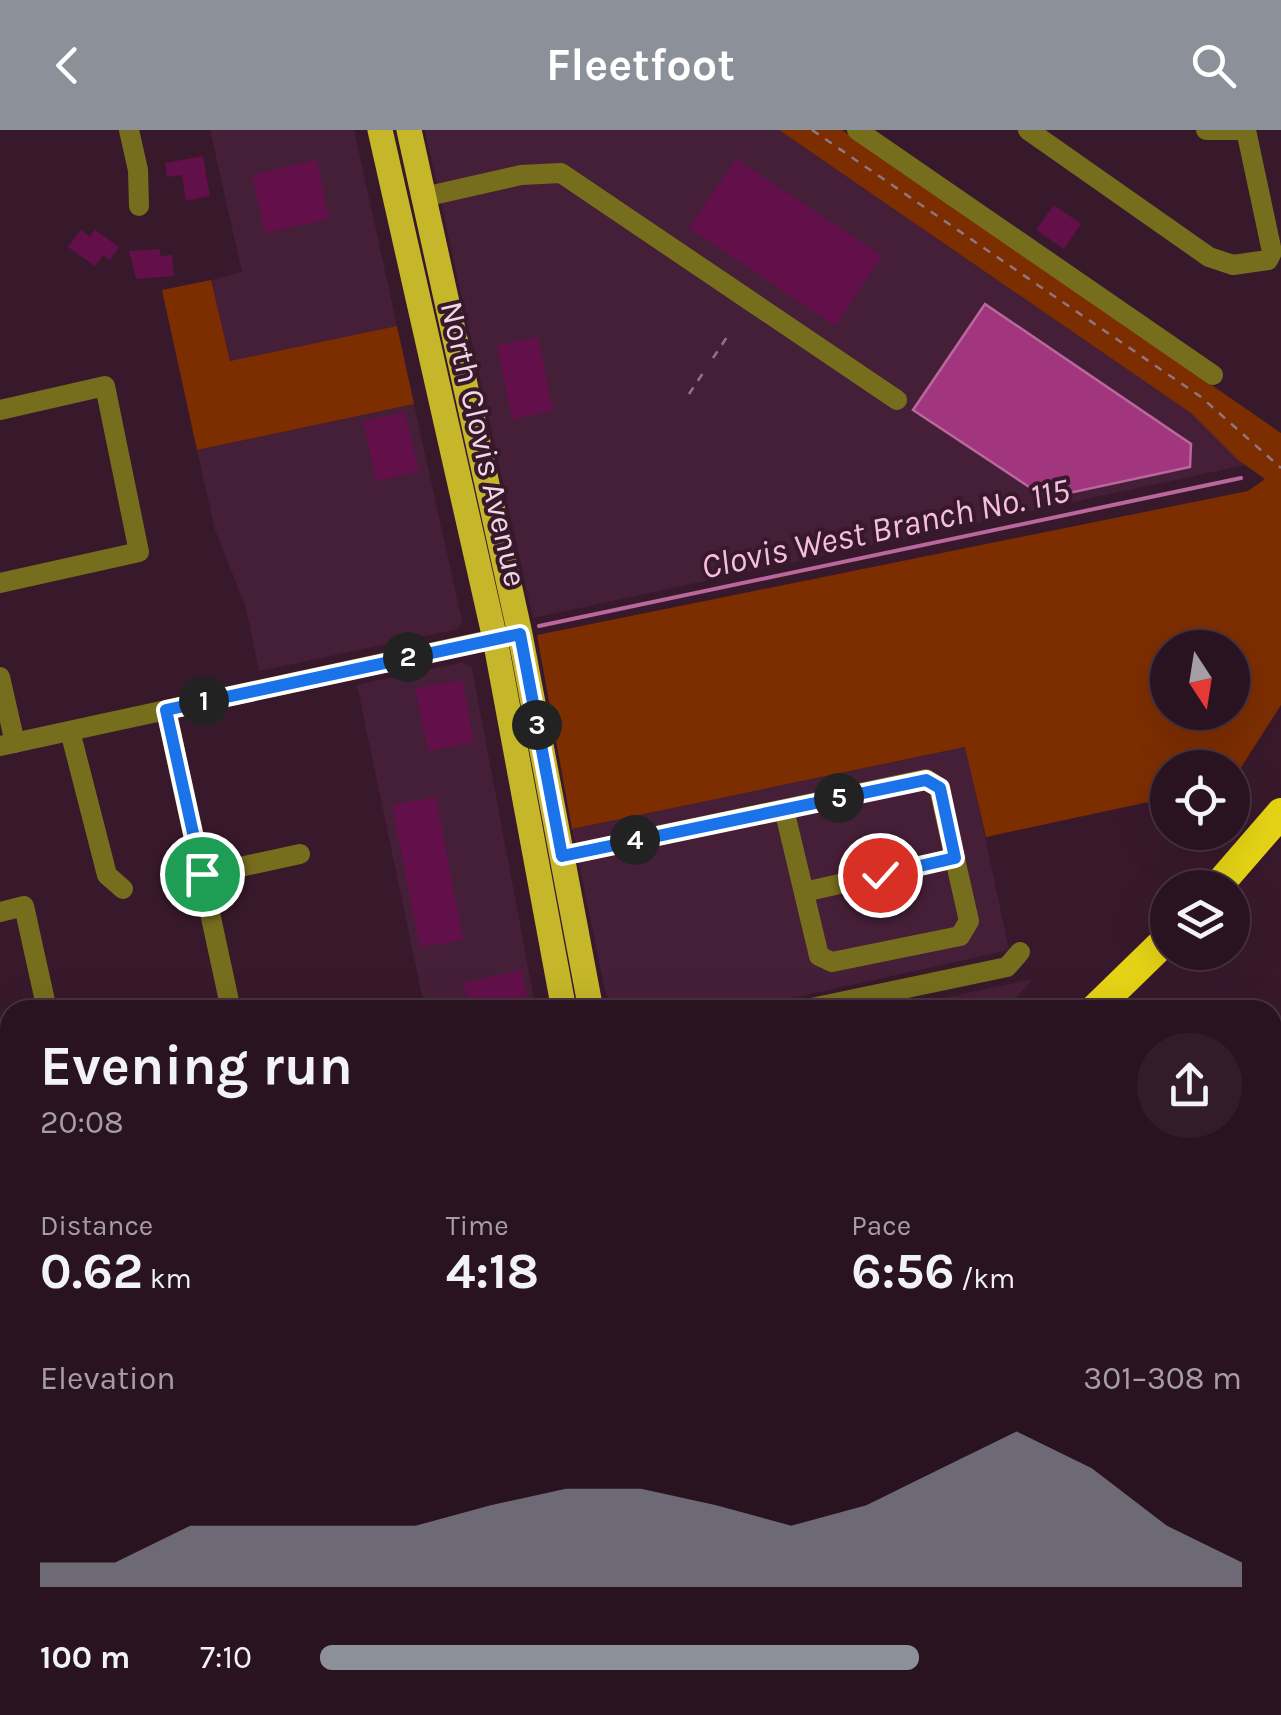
<!DOCTYPE html>
<meta charset="utf-8">
<style>
body{margin:0;font-family:Karla,sans-serif;background:#321c2a;color:#f1f3f6;height:100vh;display:flex;flex-direction:column;font-size:38px;white-space:nowrap}
*{box-sizing:border-box;margin:0}
p{font-size:32px;color:#a59ea5}
.icon{flex:none;width:55px;height:55px;fill:none;stroke:currentColor;stroke-width:2;stroke-linecap:round;stroke-linejoin:round}
.map{position:relative;flex:1;overflow:hidden}
.panel{position:absolute;left:0px;top:870px;width:1282px;height:715px;display:flex;flex-direction:column;background:#2a1321;border-radius:30px 30px 0 0;box-shadow:0 10px 40px #0002,0 0 0 2px #46323f}
.panel>*{flex:none}
.needle{width:65px;rotate:168deg}
.controls{position:absolute;left:1150px;top:500px;display:grid;gap:20px}
.controls a{display:grid;place-items:center;width:100px;height:100px;border-radius:50%;background:#2a1321;box-shadow:0 10px 40px #0002,0 0 0 2px #46323f;font-size:50px}
.pin{position:absolute;display:grid;place-items:center;width:85px;height:85px;color:#fff;margin:-42px;border:5px solid #fff;border-radius:50%;box-shadow:0 2px 10px #0007}
.km{position:absolute;width:50px;height:50px;margin:-25px;border-radius:50%;background:#222;color:#fff;font-size:28px;line-height:50px;text-align:center}
.round{display:grid;place-items:center;flex:none;width:105px;height:105px;border-radius:52px;background:#321c2a}
.summary{display:flex;align-items:center;justify-content:space-between;height:170px;padding:0 40px}
h1{font-size:55px;font-weight:700;line-height:75px}
.stats{display:grid;grid-template-columns:repeat(3,1fr);gap:15px;height:170px;padding:10px 40px}
.stats div{display:grid;align-content:center}
.stats b{font-size:50px;font-weight:700}
.stats small{font-size:28px;font-weight:400}
.stats p{font-size:28px}
.chart{height:280px;padding:20px 40px}
.chart p{display:flex;justify-content:space-between}
.chart svg{width:100%;height:180px;margin-top:10px;fill:#8c9099;opacity:.7}
ul{padding:0 40px;list-style:none;font-size:32px}
li{display:grid;grid-template-columns:160px 120px 1fr;align-items:center;height:75px}
li i{height:25px;border-radius:12px;background:#8c9099}
header{display:flex;justify-content:space-between;align-items:center;height:130px;padding:0 40px;background:#8c9099;color:#fff;font-size:45px;font-weight:700}
.map>svg:first-child{display:block}
.built{fill:#451f37}
.green{fill:#7c2e01;fill-rule:evenodd}
.water{fill:#a2367e;stroke:#b9679d;stroke-width:2.5}
.lines{fill:none;stroke-linecap:round;stroke-linejoin:round}
.stream{stroke:#b9679d;stroke-width:4}
.building{fill:#63104a}
.path{stroke:#907685;stroke-width:2.5;stroke-dasharray:8 8;stroke-linecap:butt}
.minor{stroke:#766e1d;stroke-width:20}
.major{stroke:#c5b729;stroke-width:25}
.highway{stroke:#e5d415;stroke-width:30}
.route-casing{stroke:#fff;stroke-width:20}
.route{stroke:#1a73e8;stroke-width:12}
.labels{text-anchor:middle;stroke-width:8;stroke-linejoin:round;paint-order:stroke}
.street-label{font-size:32px;fill:#efd9e5;stroke:#38192c}
.water-label{font-size:35px;font-style:italic;fill:#f6bede;stroke:#38192c}
</style>
<header><svg class="icon" aria-label="back" viewBox="0 0 24 24"><path d="M15 5l-7 7 7 7"/></svg>Fleetfoot<svg class="icon" aria-label="search" viewBox="0 0 24 24"><circle cx="10" cy="10" r="6"/><path d="M15 15l6 6"/></svg></header>
<div class="map">
<svg width="1281" height="1585" viewBox="0 0 1281 1585">
<rect width="100%" height="100%" fill="#38192c"/>
<!-- built -->
<path class="built" d="M210 0H354L397 196 230 231 211 150 242 142Z
M425 0H779L1192 283 1245 335 533 488Z
M414 274 462 491 458 499 259 541 246 478 215 400 197 320Z
M463 532 472 538 536 880H425L357 555Z
M966 617 1009 820 738 880H609L572 699Z
M1033 849 1005 880H887Z
M10 1070V1412L0 1415V1073Z
M10 1500V1575H682L684 1585H0V1502Z"/>
<!-- green -->
<path class="green" d="M779 0H842L1281 303V575L1233 650 1232 638H1168L1167 668 986 707 965 617 572 699 537 505 1248 361 1265 349 1238 330 1191 283ZM1168 518H1232V582H1168Z
M211 150 230 231 397 196 414 274 197 320 162 160Z"/>
<!-- water -->
<path class="water" d="M985 174 1191 314 1190 337 1046 368 913 280Z"/>
<g class="lines">
<!-- stream -->
<path class="stream" d="M539 496 1241 348"/>
</g>
<!-- building -->
<path class="building" d="M203 26 210 66 186 71 182 45 167 47 165 33Z
M736 29 882 126 835 196 689 98Z
M317 30 329 89 265 103 252 45Z
M1054 75 1081 94 1064 119 1036 100Z
M81 100 90 107 95 100 119 117 110 130 103 125 95 136 68 117Z
M160 119V126L172 125 174 146 136 149 129 121Z
M538 207 553 281 512 289 497 215Z
M405 282 419 342 376 351 363 291Z
M462 550 474 612 428 621 415 558Z
M436 667 463 810 420 817 392 675Z
M521 840 530 880H470L463 853Z"/>
<g class="lines">
<!-- path -->
<path class="path" d="M812 0 1201 267 1281 338
M713 228 727 207
M689 264 703 243"/>
<!-- minor -->
<path class="minor" d="M129 0 138 40 139 76
M857 0 1213 245
M1028 0 1209 127 1233 135 1268 130 1272 122 1246 0
M1206 0H1234
M424 67 521 45 561 43 897 270
M0 280 105 256 139 422 0 453
M0 547 15 613
M166 580 231 880
M70 601 107 745 123 759
M0 616 508 506
M562 726 926 649 939 658 969 791 960 806 832 832 819 826 784 679
M203 745 300 724
M804 762 955 728
M0 782 24 776 47 880
M802 880 1007 837 1020 822
M0 949 10 947
M0 1056 10 1053
M0 1091 10 1088
M0 1380 10 1378
M1272 1564 1281 1557
M534 1575 536 1585
M781 1575 791 1585
M278 1578 295 1575
M129 1585 175 1575
M1250 1585 1260 1575"/>
<!-- major -->
<path class="major" d="M380 0 495 509 564 880
M409 0 520 504 591 880
M1272 1128 1281 1127
M0 1439 10 1437
M0 1472 10 1470
M700 1575 702 1585
M718 1575 720 1585
M738 1575 740 1585"/>
<!-- highway -->
<path class="highway" d="M1216 758 1281 683
M1094 880 1168 808
M1272 1070 1281 1049
M1272 1110 1281 1108
M1272 1181 1281 1179
M1272 1244 1281 1226
M1272 1452 1281 1447
M917 1585 924 1575
M979 1585 987 1575
M1062 1585 1070 1575
M1119 1585 1128 1575"/>
</g>
<g class="lines">
<!-- route casing -->
<g class="route-casing">
<path id="route" d="M202 744 166 580 520 504 562 726 926 650 940 658 955 728 880 745"/>
</g>
<!-- route -->
<use href="#route" class="route"/>
</g>
<g class="labels">
<!-- street labels -->
<g class="street-label">
<text transform="translate(484 314) rotate(77)" y="11">North Clovis Avenue</text>
</g>
<!-- water labels -->
<g class="water-label">
<text transform="translate(885 398) rotate(-12)" y="12">Clovis West Branch No. 115</text>
</g>
</g>
</svg>
<div class="controls">
<a><svg class="needle" viewBox="-14 -14 28 28"><path d="M0-13l5 13h-10z" fill="#e53935"/><path d="M0 13l5-13h-10z" fill="#a59ea5"/></svg></a>
<a><svg class="icon" aria-label="locate" viewBox="0 0 24 24"><circle cx="12" cy="12" r="6"/><path d="M12 2v4M12 18v4M2 12h4M18 12h4"/></svg></a>
<a><svg class="icon" aria-label="layers" viewBox="0 0 24 24"><path d="M12 4l9 5-9 5-9-5zM3 14l9 5 9-5"/></svg></a>
</div>
<div class="pin" style="left:202px;top:744px;background:#1e9e55"><svg class="icon" aria-label="arrive" viewBox="0 0 24 24"><path d="M6 21V4h12l-3 4 3 4H6"/></svg></div>
<div class="pin" style="left:880px;top:745px;background:#d93025"><svg class="icon" aria-label="check" viewBox="0 0 24 24"><path d="M5 12l5 5 9-10"/></svg></div>
<b class="km" style="left:204px;top:571px">1</b>
<b class="km" style="left:408px;top:527px">2</b>
<b class="km" style="left:537px;top:595px">3</b>
<b class="km" style="left:635px;top:710px">4</b>
<b class="km" style="left:839px;top:668px">5</b>
<section class="panel">
<div class="summary"><div><h1>Evening run</h1><p>20:08</p></div><a class="round"><svg class="icon" aria-label="share" viewBox="0 0 24 24"><path d="M12 15V3M7 8l5-5 5 5M5 13v7h14v-7"/></svg></a></div>
<div class="stats">
<div><p>Distance</p><b>0.62<small> km</small></b></div>
<div><p>Time</p><b>4:18</b></div>
<div><p>Pace</p><b>6:56<small> /km</small></b></div>
</div>
<div class="chart"><p><span>Elevation</span>301–308 m</p>
<svg viewBox="0 0 160 44" preserveAspectRatio="none"><path d="M0 44V38L10 38L20 29L30 29L40 29L50 29L60 24L70 20L80 20L90 24L100 29L110 24L120 15L130 6L140 15L150 29L160 38V44z"/></svg>
</div>
<ul>
<li><b>100 m</b>7:10<i style="width:65%"></i></li>
</ul>
</section>
</div>
